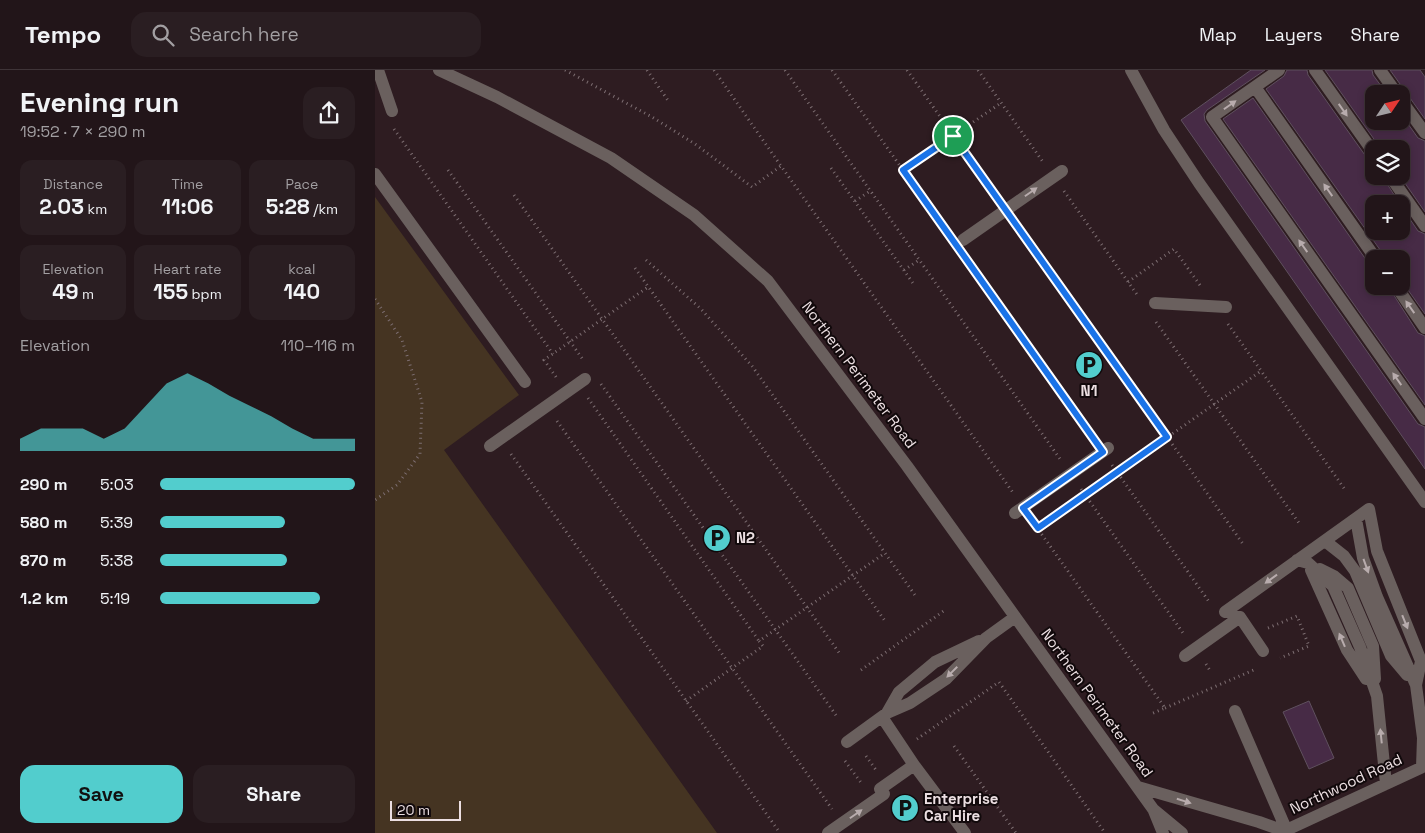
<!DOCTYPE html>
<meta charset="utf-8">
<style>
body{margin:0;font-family:"Space Grotesk",sans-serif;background:#2a1e22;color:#f1f3f6;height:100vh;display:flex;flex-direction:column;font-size:19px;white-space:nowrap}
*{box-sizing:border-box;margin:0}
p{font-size:16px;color:#a29fa2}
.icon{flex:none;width:28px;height:28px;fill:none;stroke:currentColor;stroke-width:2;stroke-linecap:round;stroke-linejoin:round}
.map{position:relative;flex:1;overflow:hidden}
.panel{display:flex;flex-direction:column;background:#221519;width:375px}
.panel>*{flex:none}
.needle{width:32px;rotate:55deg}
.controls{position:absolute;left:990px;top:15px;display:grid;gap:10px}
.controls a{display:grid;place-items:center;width:45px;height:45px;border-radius:10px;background:#221519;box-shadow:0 2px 8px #0003,0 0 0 1px #3f3438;font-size:25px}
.scale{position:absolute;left:15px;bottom:12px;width:71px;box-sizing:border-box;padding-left:5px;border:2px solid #ecdfe2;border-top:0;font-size:14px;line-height:18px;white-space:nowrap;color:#ecdfe2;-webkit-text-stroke:4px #11090b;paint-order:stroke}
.pin{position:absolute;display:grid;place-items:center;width:42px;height:42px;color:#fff;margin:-21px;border:2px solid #fff;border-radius:50%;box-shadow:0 1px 5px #0007}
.round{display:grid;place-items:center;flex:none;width:52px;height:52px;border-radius:15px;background:#2a1e22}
.overview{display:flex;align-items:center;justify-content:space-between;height:85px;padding:0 20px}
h1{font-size:28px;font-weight:700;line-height:38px}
.metrics{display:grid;grid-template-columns:repeat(3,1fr);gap:8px;height:85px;padding:5px 20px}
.metrics div{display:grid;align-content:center;border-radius:12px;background:#2a1e22;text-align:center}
.metrics b{font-size:21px;font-weight:700}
.metrics small{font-size:14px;font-weight:400}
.metrics p{font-size:14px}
.chart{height:140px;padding:10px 20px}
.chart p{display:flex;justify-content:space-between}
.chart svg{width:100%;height:90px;margin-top:5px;fill:#52cdcd;opacity:.7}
.action{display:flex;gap:10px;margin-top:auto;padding:10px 20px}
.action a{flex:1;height:58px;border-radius:15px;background:#52cdcd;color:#111;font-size:20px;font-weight:700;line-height:58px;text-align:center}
.action a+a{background:#2a1e22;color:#f1f3f6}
ul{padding:0 20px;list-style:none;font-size:16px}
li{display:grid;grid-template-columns:80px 60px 1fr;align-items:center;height:38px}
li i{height:12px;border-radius:6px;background:#52cdcd}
header{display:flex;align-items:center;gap:30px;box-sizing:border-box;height:70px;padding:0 25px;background:#221519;border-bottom:1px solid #3f3438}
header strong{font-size:24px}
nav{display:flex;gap:28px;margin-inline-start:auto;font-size:18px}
.search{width:350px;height:45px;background:#2a1e22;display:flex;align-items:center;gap:12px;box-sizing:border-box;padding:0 18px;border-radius:15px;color:#a29fa2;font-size:19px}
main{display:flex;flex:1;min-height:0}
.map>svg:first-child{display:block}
.green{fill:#453422}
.building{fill:#472b46;stroke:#5f505e}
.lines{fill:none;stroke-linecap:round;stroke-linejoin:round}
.path{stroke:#7e6f73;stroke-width:3;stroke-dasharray:1 4;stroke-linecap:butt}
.minor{stroke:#6a605e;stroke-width:12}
.oneway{fill:#b8acad}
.route-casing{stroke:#fff;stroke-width:10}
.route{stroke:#1a73e8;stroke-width:6}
.labels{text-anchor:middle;stroke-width:4;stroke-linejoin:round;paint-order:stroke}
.street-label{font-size:15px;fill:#ecdfe2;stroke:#11090b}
.poi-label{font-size:15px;font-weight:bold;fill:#ecdfe2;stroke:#11090b;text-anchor:start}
</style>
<header>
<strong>Tempo</strong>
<div class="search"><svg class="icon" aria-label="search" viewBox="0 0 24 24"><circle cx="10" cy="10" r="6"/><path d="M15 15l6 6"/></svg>Search here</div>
<nav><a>Map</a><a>Layers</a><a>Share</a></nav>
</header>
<main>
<section class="panel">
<div class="overview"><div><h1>Evening run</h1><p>19:52 · 7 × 290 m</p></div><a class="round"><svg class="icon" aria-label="share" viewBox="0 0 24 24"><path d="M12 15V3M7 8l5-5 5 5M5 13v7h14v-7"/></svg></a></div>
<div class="metrics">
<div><p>Distance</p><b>2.03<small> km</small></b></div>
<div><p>Time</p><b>11:06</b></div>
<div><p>Pace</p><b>5:28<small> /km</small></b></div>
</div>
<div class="metrics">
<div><p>Elevation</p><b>49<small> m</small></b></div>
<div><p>Heart rate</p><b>155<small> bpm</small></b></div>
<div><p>kcal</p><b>140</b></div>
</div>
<div class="chart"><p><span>Elevation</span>110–116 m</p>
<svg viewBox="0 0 160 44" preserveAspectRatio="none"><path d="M0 44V38L10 33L20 33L30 33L40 38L50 33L60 22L70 11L80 6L90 11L100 17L110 22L120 27L130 33L140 38L150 38L160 38V44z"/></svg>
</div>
<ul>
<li><b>290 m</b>5:03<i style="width:100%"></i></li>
<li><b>580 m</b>5:39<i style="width:64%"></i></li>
<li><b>870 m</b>5:38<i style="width:65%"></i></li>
<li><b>1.2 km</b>5:19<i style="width:82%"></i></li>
</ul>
<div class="action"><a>Save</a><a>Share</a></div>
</section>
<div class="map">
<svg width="1050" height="763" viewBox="0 0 1050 763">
<rect width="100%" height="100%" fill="#2e1c21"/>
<!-- green -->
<path class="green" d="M0 127 144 325 69 380 342 763H0Z"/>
<!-- building -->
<path class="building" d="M876 0H890L832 40 829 44 830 51 1043 354 1050 357V399L806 50Z
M912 0H932L933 5 992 88 999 91V106H1007L1025 134H999V161H1026V136L1043 161 1050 164V244L1026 210V189H1009L1008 184 891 19 909 6Z
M950 0H997L998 5 1012 24H999V51H1026V44L1043 68 1050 71V142L1025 106 1026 79H1006Z
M1015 0H1045L1050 7V49Z
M878 28 994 194 999 197V216H1013L1043 263 1050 266V335L848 49Z
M934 631 959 688 934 699 908 642Z"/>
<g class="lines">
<!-- path -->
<path class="path" d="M190 0 277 47 320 74 377 117 406 96 639 424
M272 0 294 32
M339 0 406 96
M410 0 685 389
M457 0 572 162
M532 0 622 127
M603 0 668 92
M19 59 178 284
M456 98 540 216
M73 100 209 291
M528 100 626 33
M689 121 763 226
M139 125 465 584
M480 131 495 121
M641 154 868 474
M590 187 718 367
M271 190 326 239 377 296 542 528
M260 198 510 551
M529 200 544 190
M753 212 799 179 827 218
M0 229 27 270 47 332 45 384 22 415 0 430
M781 252 924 453
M853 254 971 421
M181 307 169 290 273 217
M226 314 463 648
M213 328 384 571
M182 351 457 739
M136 384 405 763
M737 395 835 533
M706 419 808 563
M658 452 790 638 776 644
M663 459 886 301
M893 558 922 546 934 576 905 588
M831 594 836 602
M486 600 570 540
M311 631 388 576 384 571 510 483
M790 638 881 599
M542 669 624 612 730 763
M579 676 641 763
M491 686 501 700
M470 691 487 714"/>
<!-- minor -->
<path class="minor" d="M3 0 17 41
M64 0 122 27 236 88 319 145 393 211 532 396 778 739 807 763
M756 0 789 60 824 113 1050 432
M904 0 837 47 1050 349
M940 0 999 83
M1005 0 1022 24
M880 17 1001 189
M1026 30 1050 63
M0 104 150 312
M1015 106 1050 156
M588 170 687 101
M1021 216 1050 258
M780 233 851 237
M115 376 210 309
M640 443 733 378
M981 449 988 488 1002 527 1041 615 1048 668 1047 697
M950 471 969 486 980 501 1016 586 1032 605
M922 490 933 493 958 516 985 577 1002 626 1011 714
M945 499 959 506 973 518 998 576 1000 609
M936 500 972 580 991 609
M850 542 994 439 1002 481 1046 591 1041 615
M857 545 865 547 888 581
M810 586 865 547
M860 641 911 759
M512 643 524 622 560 592 604 571
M507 647 539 695 590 763
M472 672 512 643 535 633 571 609 611 568 640 547
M763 717 884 752 909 761
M505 719 539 695
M779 741 788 763
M453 763 509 724
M905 763 1050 696"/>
</g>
<!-- one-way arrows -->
<defs><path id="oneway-solid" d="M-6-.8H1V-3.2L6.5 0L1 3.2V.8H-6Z" transform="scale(1.25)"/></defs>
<g class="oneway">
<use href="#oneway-solid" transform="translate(855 35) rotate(-35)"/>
<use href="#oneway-solid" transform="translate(968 40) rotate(55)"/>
<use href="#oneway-solid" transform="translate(953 120) rotate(-125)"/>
<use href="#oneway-solid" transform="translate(656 122) rotate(-35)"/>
<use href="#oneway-solid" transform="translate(928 176) rotate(-125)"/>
<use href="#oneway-solid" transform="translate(1035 237) rotate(-125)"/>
<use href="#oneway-solid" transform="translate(1022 309) rotate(-125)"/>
<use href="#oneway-solid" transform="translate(991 496) rotate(70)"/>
<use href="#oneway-solid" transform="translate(896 509) rotate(144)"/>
<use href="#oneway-solid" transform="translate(1030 552) rotate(68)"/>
<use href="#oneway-solid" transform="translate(967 570) rotate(-113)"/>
<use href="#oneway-solid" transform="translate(577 602) rotate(135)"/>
<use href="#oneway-solid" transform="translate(1006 666) rotate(-96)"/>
<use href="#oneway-solid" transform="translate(809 731) rotate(17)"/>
<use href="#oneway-solid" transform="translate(481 744) rotate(-35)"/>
</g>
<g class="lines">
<!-- route casing -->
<g class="route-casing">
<path id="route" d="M578 66 792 367 663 458 648 438 728 382 528 100Z"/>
</g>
<!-- route -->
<use href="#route" class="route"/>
</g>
<!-- icons -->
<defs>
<g id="parking-disc" transform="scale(1.4375)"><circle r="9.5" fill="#52cdcd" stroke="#11090b"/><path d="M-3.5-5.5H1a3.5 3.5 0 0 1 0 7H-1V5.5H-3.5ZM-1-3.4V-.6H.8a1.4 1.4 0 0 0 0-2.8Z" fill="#111"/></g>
</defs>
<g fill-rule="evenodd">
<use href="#parking-disc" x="714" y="295"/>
<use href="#parking-disc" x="342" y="468"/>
<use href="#parking-disc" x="530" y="738"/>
</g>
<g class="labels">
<!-- street labels -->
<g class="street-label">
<text transform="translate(484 305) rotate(53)" y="5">Northern Perimeter Road</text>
<text transform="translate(722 633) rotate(54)" y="5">Northern Perimeter Road</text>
<text transform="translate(971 714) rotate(-25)" y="5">Northwood Road</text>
</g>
<!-- poi labels -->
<g class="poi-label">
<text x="714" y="326" text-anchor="middle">N1</text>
<text x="361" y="473">N2</text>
<text x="549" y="734">Enterprise<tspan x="549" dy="17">Car Hire</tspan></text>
</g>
</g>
</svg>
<div class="controls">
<a><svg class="needle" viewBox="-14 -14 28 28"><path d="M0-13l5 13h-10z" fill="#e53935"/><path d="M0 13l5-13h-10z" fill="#a29fa2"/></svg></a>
<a><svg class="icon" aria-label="layers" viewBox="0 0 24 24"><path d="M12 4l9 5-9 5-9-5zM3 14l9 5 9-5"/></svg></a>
<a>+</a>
<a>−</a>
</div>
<div class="scale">20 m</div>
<div class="pin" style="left:578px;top:66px;background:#1e9e55"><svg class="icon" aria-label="arrive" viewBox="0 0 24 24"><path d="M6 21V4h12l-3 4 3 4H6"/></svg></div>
</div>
</main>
